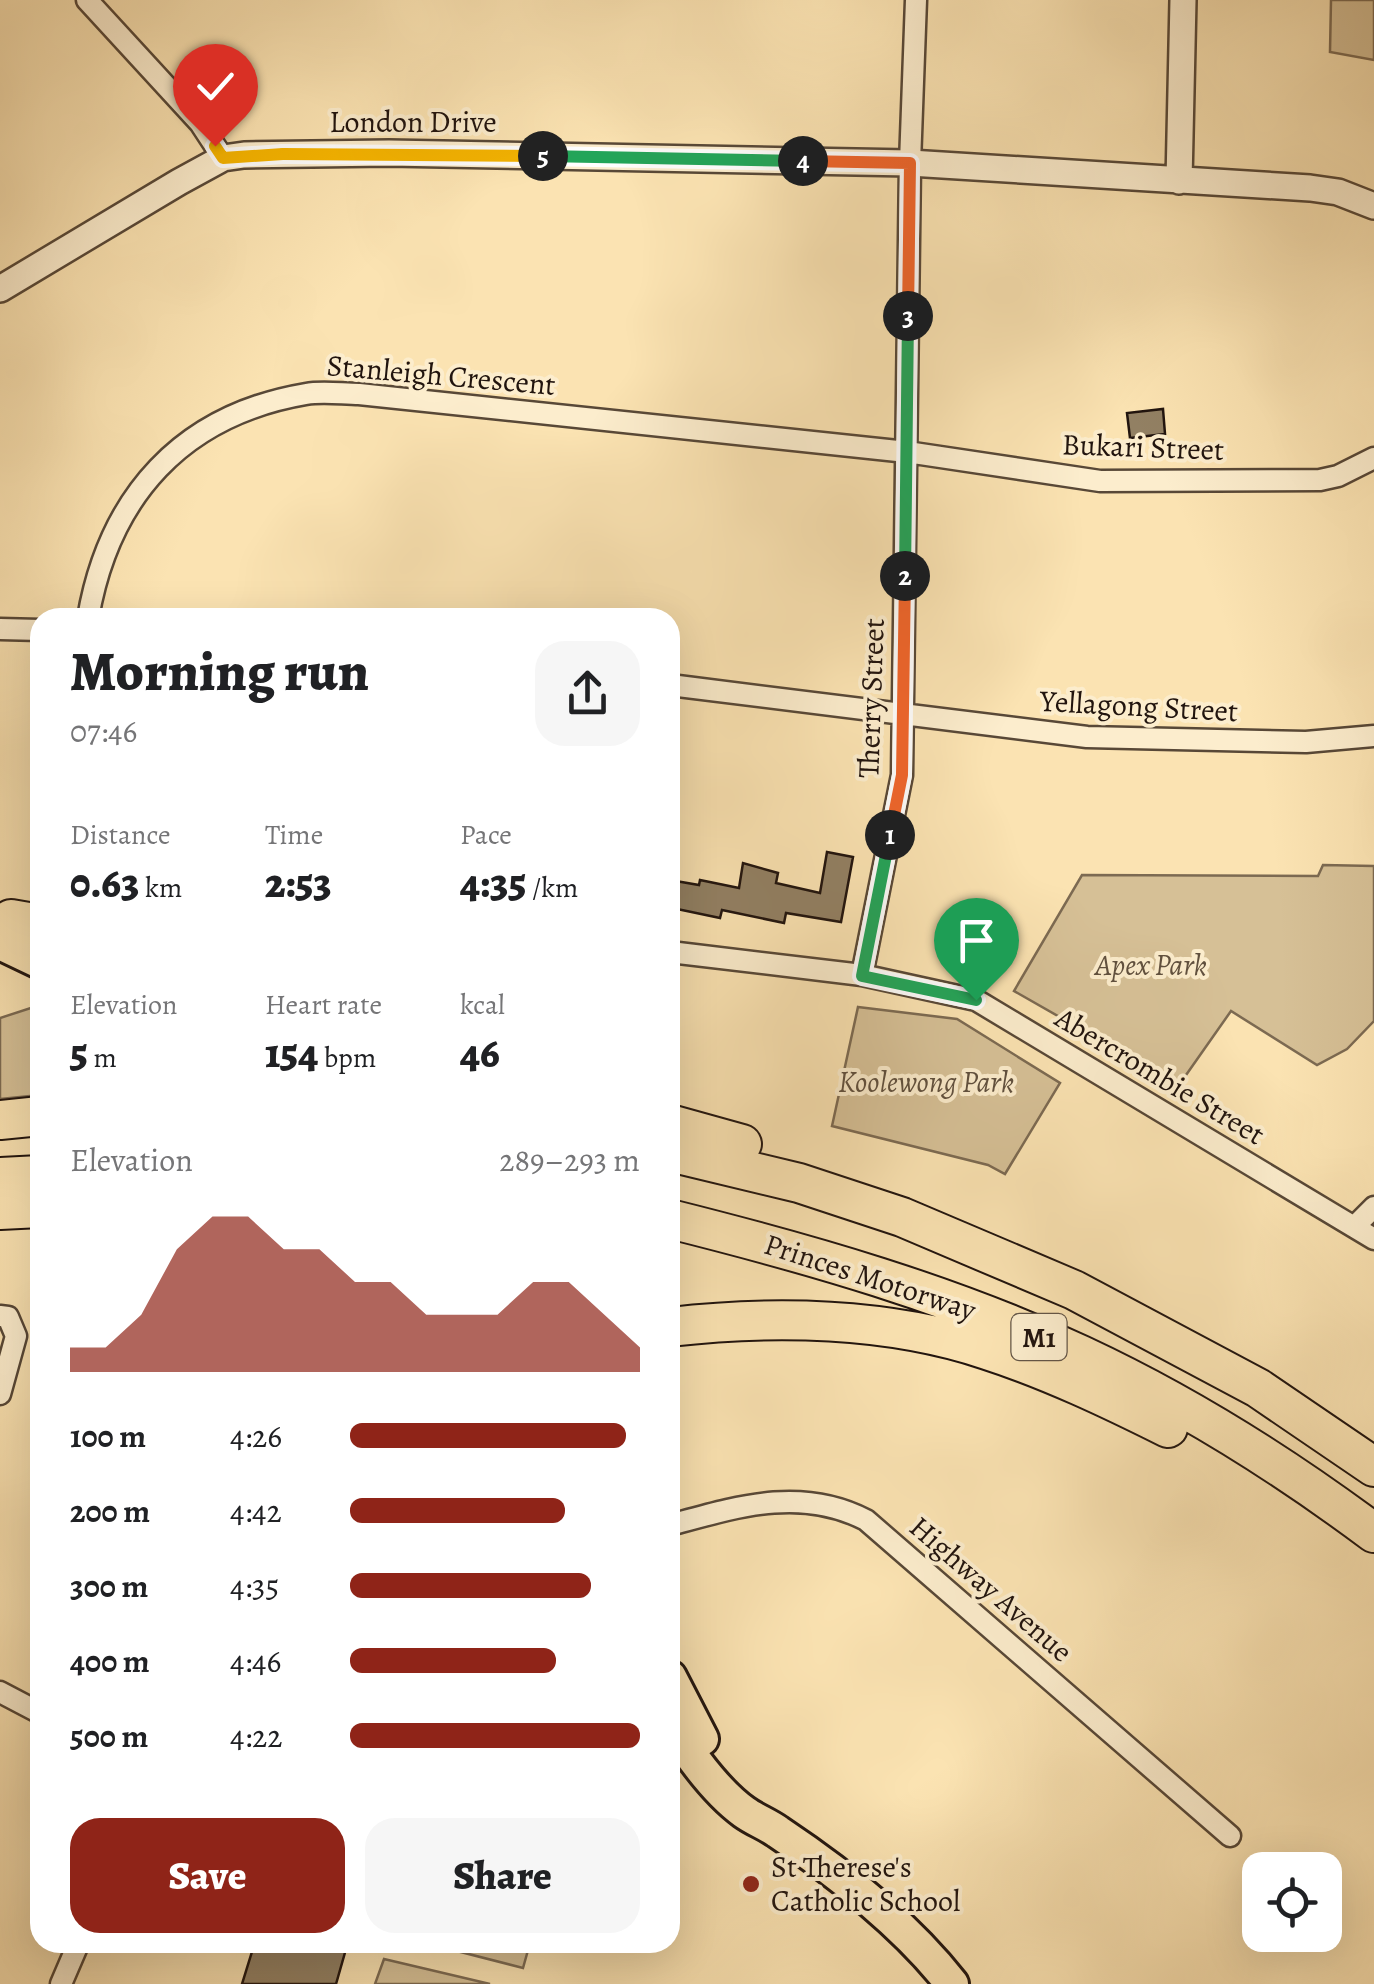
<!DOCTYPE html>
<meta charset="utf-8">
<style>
body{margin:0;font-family:Alegreya,serif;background:#f6f6f6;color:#202124;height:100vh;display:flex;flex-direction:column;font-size:38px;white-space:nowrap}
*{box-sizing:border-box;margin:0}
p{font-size:32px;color:#757577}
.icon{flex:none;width:55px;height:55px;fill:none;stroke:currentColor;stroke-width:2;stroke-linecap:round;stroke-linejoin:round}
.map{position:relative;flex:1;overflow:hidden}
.details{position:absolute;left:30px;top:608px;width:650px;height:1345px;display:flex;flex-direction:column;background:#fff;border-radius:30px;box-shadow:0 10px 40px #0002}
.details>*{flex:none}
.tools{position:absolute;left:1242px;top:1852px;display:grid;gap:20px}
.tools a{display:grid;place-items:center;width:100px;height:100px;border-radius:20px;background:#fff;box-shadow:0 10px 40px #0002;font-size:50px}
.pin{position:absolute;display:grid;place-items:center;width:85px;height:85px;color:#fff;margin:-102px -42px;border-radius:50% 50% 50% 0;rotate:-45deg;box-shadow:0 0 10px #0007}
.pin .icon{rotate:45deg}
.km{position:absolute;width:50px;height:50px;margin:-25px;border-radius:50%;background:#222;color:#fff;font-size:28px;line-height:50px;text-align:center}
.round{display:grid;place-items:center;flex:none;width:105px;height:105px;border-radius:30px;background:#f6f6f6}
.overview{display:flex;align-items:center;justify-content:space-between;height:170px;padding:0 40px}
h1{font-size:55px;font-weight:800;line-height:75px}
.stats{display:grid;grid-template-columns:repeat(3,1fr);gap:15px;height:170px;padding:10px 40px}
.stats div{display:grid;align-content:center}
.stats b{font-size:42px;font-weight:800}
.stats small{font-size:28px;font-weight:400}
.stats p{font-size:28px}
.chart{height:280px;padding:20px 40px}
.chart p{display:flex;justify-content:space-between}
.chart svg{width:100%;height:180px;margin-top:10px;fill:#8f2418;opacity:.7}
.button{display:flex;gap:20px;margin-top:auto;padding:20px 40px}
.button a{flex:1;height:115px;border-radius:30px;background:#8f2418;color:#fff;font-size:40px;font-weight:800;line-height:115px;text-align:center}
.button a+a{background:#f6f6f6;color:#202124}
ul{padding:0 40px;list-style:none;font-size:32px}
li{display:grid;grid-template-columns:160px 120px 1fr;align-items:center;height:75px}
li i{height:25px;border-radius:12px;background:#8f2418}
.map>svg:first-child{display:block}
.green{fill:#d6c096;stroke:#7c6a52;stroke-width:2.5}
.building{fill:#928063;stroke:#21140e;stroke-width:2.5}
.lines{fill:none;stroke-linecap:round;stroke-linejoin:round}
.minor-casing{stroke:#584837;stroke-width:25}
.tertiary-casing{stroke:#584837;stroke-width:30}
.primary-casing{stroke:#21140e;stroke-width:38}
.motorway-casing{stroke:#21140e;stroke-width:42}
.minor{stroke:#fcedcd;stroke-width:20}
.tertiary{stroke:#fcedcd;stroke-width:25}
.primary{stroke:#fbe3b2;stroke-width:32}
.motorway{stroke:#fbe3b2;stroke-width:38}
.split-1-casing{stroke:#fff;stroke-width:20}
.split-2-casing{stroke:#fff;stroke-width:20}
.split-3-casing{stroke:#fff;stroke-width:20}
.split-4-casing{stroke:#fff;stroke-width:20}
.split-5-casing{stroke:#fff;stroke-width:20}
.split-6-casing{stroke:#fff;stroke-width:20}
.split-7-casing{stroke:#fff;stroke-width:20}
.split-1{stroke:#22a559;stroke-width:12}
.split-2{stroke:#f0652b;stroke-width:12}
.split-3{stroke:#22a559;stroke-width:12}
.split-4{stroke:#f0652b;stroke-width:12}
.split-5{stroke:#22a559;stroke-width:12}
.split-6{stroke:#f5b400;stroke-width:12}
.split-7{stroke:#f5b400;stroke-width:12}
.poi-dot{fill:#8f2418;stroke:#fcedcd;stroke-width:4}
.labels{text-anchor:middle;stroke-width:8;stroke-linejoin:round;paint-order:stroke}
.shield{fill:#fcedcd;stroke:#635547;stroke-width:2.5}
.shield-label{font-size:28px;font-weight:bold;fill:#21140e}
.street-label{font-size:30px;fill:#21140e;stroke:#fcedcd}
.park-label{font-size:30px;font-style:italic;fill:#60503e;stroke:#fcedcd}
.poi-label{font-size:30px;fill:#21140e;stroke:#fcedcd;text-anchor:start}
</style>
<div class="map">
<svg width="1374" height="1984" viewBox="0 0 1374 1984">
<rect width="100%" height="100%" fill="#fbe3b2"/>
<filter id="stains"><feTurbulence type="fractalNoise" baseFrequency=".002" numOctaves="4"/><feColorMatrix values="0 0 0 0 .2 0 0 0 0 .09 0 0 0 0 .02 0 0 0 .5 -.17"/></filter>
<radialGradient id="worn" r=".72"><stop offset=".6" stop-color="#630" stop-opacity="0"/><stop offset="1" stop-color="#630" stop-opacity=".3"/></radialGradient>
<!-- green -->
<path class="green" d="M1331 0H1374V60L1330 52Z
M1323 865 1374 866V1021L1347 1049 1317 1065 1231 1011 1179 1085 1014 991 1082 875 1318 876Z
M40 1005V1095L0 1099V1018Z
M858 1007 957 1019 1060 1083 1005 1174 988 1165 832 1126Z
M455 1943V1942L530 1943 523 1968 453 1950Z
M384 1959 490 1984H375Z"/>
<!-- building -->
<path class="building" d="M1163 409 1165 434 1130 438 1127 413Z
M827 852 853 857 841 922 786 913 784 923 722 910 720 918 677 909V905L670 904V880L699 885 700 880 739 888 743 863 778 873 776 883 820 893Z
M255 1942H348L336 1984H242Z"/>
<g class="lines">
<!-- minor casing -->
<g class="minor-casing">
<path id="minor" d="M87 0 200 123 223 158
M88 618C109 496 182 415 306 394 323 391 342 394 359 394L907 452 1100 481 1320 480 1338 476 1374 458
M0 629 40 630
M670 685 1087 737 1306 742 1374 736
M670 952 862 975 976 1000 1374 1239
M862 975 902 775 910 163 916 0
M1354 1227 1374 1207
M0 1316 8 1317 16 1336 0 1394
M670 1525C736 1507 801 1486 866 1520L1230 1836
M0 1692 40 1713
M61 1984 79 1942"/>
</g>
<!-- tertiary casing -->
<g class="tertiary-casing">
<path id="tertiary" d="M1179 181 1183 0
M0 289 179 182 223 158 244 155 389 153 910 163 1310 188 1338 192 1374 206"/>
</g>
<!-- primary casing -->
<g class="primary-casing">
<path id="primary" d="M0 943 40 962
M670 1677 702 1739
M670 1724C689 1754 715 1791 744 1812 755 1820 767 1824 778 1832 841 1874 905 1924 952 1984"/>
</g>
<!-- motorway casing -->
<g class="motorway-casing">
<path id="motorway" d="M11 919 40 924
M0 1120 40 1116
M670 1124 742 1144
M670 1152 799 1183 902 1217 1074 1290 1258 1388 1374 1467
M0 1177 40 1175
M0 1210 40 1208
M670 1219C810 1254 950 1294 1081 1355 1184 1403 1283 1465 1374 1533
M670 1327C773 1315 888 1317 987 1350 1049 1370 1110 1399 1168 1428"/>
</g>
<!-- minor -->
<use href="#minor" class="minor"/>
<!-- tertiary -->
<use href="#tertiary" class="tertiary"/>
<!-- primary -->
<use href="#primary" class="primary"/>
<!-- motorway -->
<use href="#motorway" class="motorway"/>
</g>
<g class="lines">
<!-- split-1 casing -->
<g class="split-1-casing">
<path id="split-1" d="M890 835 862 976 976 1000"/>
</g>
<!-- split-2 casing -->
<g class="split-2-casing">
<path id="split-2" d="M890 835 902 775 905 576"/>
</g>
<!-- split-3 casing -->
<g class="split-3-casing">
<path id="split-3" d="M905 576 908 316"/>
</g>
<!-- split-4 casing -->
<g class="split-4-casing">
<path id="split-4" d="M803 161 910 163 908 316"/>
</g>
<!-- split-5 casing -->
<g class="split-5-casing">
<path id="split-5" d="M543 156 803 161"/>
</g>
<!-- split-6 casing -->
<g class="split-6-casing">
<path id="split-6" d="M283 154 543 156"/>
</g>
<!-- split-7 casing -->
<g class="split-7-casing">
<path id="split-7" d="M215 146 223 158 283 154"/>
</g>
<!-- split-1 -->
<use href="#split-1" class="split-1"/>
<!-- split-2 -->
<use href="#split-2" class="split-2"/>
<!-- split-3 -->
<use href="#split-3" class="split-3"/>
<!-- split-4 -->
<use href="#split-4" class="split-4"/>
<!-- split-5 -->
<use href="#split-5" class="split-5"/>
<!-- split-6 -->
<use href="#split-6" class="split-6"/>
<!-- split-7 -->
<use href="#split-7" class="split-7"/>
</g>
<!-- markers -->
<circle class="poi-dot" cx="751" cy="1884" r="10"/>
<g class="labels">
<!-- shield labels -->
<rect class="shield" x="1011.5" y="1314" width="55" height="46" rx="8"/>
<g class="shield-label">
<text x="1039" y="1347">M1</text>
</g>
<!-- street labels -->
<g class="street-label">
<text x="413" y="132">London Drive</text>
<text transform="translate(441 375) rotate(5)" y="10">Stanleigh Crescent</text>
<text transform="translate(1143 447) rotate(2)" y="10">Bukari Street</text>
<text transform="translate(871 698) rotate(-88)" y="10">Therry Street</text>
<text transform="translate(1139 706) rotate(3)" y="10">Yellagong Street</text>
<text transform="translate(1160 1076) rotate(31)" y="10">Abercrombie Street</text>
<text transform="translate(870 1277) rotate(18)" y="10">Princes Motorway</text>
<text transform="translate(991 1589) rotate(41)" y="10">Highway Avenue</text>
</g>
<!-- park labels -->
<g class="park-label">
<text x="1151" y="975">Apex Park</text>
<text x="926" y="1092">Koolewong Park</text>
</g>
<!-- poi labels -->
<g class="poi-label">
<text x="771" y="1877">St Therese's<tspan x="771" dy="34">Catholic School</tspan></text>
</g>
</g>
<rect width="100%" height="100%" filter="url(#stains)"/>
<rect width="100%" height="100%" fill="url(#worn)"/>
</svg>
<div class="tools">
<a><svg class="icon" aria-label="locate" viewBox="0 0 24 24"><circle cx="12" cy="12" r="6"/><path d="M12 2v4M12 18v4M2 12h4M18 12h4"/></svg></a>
</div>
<div class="pin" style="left:976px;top:1000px;background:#1e9e55"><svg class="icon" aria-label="arrive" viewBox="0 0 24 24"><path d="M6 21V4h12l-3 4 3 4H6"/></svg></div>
<div class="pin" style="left:215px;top:146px;background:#d93025"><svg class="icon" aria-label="check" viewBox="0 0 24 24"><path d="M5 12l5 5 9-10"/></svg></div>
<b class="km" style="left:890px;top:835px">1</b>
<b class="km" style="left:905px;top:576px">2</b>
<b class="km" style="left:908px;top:316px">3</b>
<b class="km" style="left:803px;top:161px">4</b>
<b class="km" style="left:543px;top:156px">5</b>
<section class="details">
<div class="overview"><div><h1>Morning run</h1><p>07:46</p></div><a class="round"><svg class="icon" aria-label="share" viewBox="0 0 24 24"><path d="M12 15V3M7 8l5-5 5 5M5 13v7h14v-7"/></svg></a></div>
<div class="stats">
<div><p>Distance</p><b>0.63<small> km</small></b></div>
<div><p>Time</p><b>2:53</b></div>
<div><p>Pace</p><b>4:35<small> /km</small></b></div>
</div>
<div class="stats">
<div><p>Elevation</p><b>5<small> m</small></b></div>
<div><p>Heart rate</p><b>154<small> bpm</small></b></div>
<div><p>kcal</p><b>46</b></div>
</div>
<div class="chart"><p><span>Elevation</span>289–293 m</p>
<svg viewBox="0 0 160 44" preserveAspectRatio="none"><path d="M0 44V38L10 38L20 30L30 14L40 6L50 6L60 14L70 14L80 22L90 22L100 30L110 30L120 30L130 22L140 22L150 30L160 38V44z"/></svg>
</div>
<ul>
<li><b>100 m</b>4:26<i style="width:95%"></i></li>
<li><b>200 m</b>4:42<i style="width:74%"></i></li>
<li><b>300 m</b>4:35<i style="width:83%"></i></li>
<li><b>400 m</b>4:46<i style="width:71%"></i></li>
<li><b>500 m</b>4:22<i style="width:100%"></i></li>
</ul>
<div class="button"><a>Save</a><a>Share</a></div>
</section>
</div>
